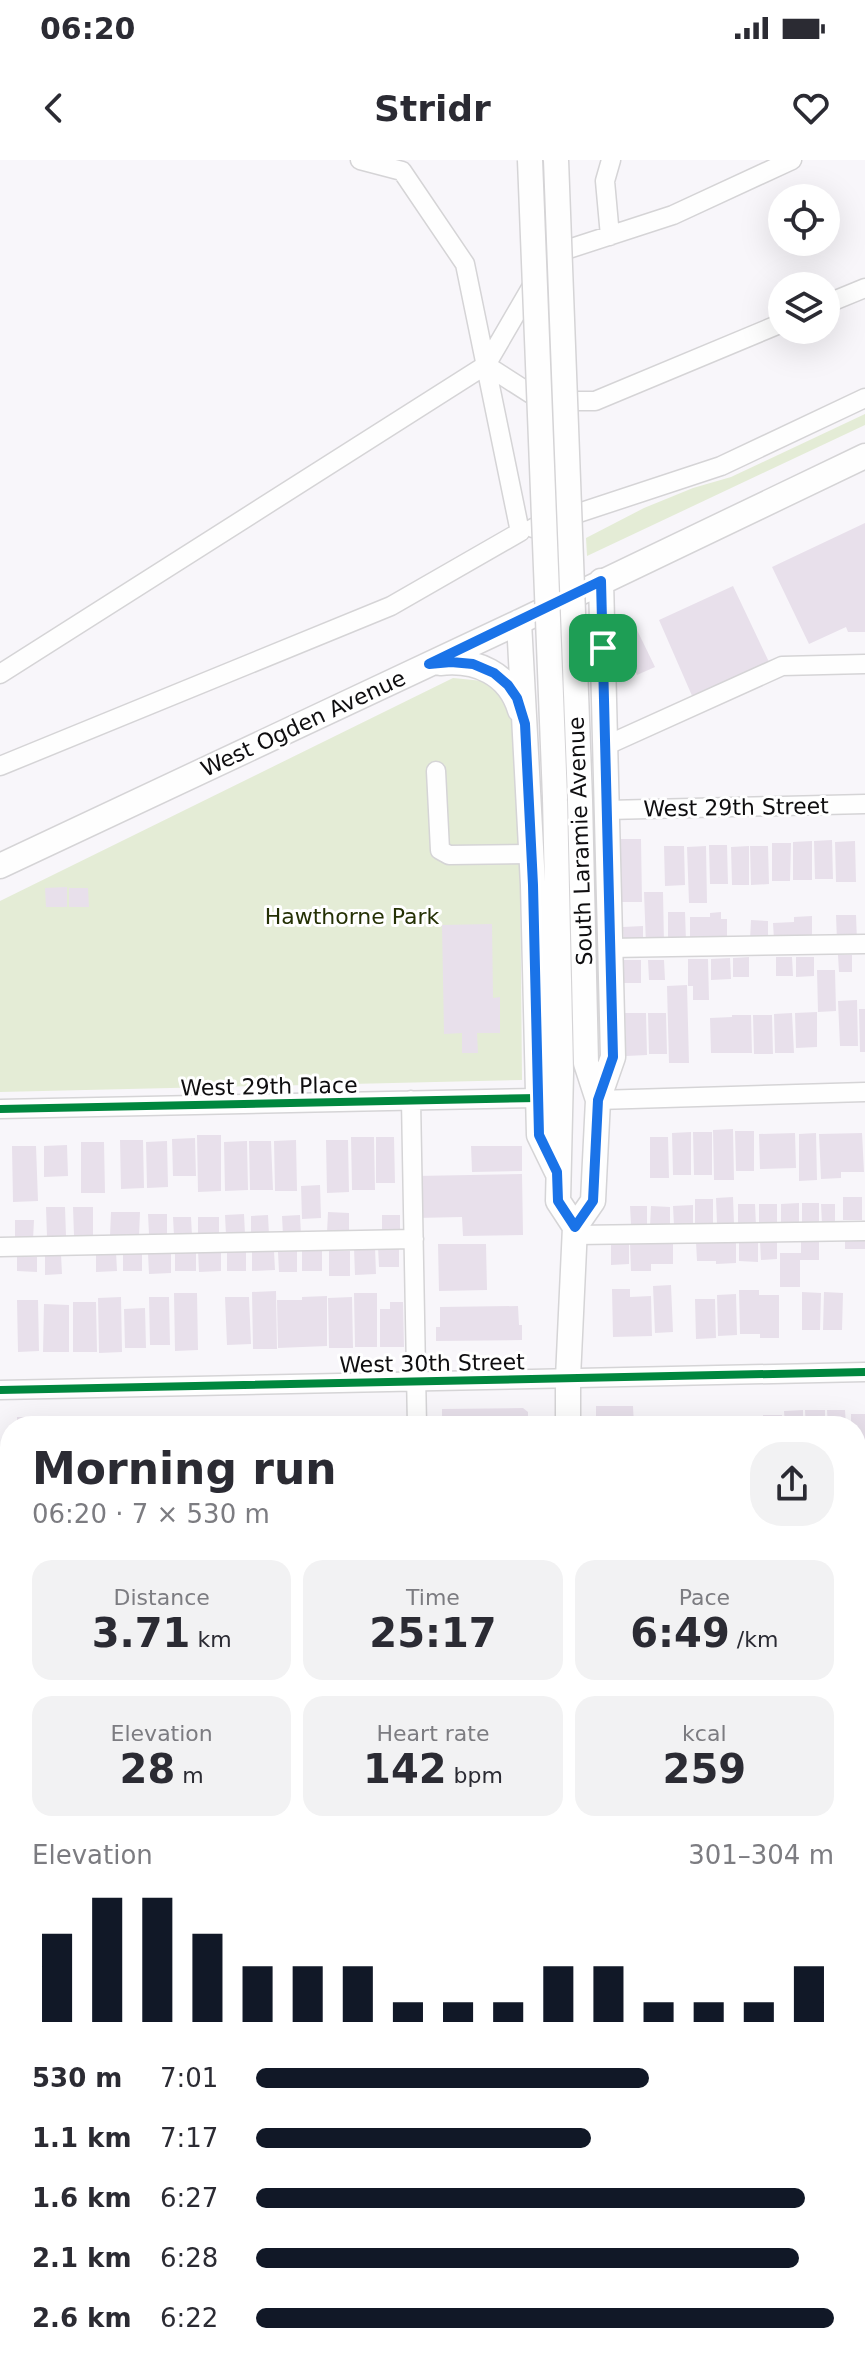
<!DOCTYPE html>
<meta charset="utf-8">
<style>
body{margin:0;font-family:"DejaVu Sans",sans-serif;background:#f2f2f3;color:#2b2b33;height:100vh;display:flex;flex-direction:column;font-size:30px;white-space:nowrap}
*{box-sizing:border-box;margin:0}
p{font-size:26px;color:#7c7c81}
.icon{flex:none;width:44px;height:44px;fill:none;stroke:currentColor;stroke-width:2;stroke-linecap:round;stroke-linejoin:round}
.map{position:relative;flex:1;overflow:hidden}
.details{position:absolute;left:0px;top:1256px;width:866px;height:950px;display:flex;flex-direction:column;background:#fff;border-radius:32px 32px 0 0;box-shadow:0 8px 32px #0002}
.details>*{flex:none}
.tools{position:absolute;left:768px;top:24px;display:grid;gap:16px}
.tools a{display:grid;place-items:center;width:72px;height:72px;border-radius:50%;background:#fff;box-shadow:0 8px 32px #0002;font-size:40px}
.pin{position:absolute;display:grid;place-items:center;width:68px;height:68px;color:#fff;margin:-34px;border-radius:16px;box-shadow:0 4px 12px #0006}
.round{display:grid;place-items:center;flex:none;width:84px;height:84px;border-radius:32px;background:#f2f2f3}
.summary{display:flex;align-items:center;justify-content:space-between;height:136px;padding:0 32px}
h1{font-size:44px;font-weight:600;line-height:60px}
.figures{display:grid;grid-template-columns:repeat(3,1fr);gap:12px;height:136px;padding:8px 32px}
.figures div{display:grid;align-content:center;border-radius:20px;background:#f2f2f3;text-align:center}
.figures b{font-size:40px;font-weight:600}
.figures small{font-size:22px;font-weight:400}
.figures p{font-size:22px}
.chart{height:224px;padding:16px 32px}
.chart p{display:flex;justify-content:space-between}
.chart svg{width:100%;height:144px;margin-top:8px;stroke:#111827;stroke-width:6}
ul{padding:0 32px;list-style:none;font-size:26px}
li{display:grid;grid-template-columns:128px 96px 1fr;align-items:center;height:60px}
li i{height:20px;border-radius:10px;background:#111827}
.status{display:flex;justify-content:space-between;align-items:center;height:56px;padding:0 40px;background:#fff;direction:ltr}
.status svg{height:22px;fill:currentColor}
header{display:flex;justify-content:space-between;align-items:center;height:104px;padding:0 32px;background:#fff;font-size:36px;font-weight:600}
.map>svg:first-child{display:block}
.green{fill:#e4ecd6}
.water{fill:#aee1f4}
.building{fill:#e8e0eb}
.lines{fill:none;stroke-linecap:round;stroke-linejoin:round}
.minor-casing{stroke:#d5d4d6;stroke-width:21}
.major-casing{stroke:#d5d4d6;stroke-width:27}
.minor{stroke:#fefefe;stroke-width:18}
.major{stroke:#fefefe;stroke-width:24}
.major-bridge-casing{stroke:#d5d4d6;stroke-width:27;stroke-linecap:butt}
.major-bridge{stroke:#fefefe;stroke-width:24}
.cycleway-casing{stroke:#fff;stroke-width:13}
.cycleway{stroke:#00873e;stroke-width:8}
.route-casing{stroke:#fff;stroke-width:16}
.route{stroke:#1a73e8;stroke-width:10}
.labels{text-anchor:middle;stroke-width:6;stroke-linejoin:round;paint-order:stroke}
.street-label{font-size:22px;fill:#0f0e10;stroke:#fff}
.park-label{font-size:22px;fill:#253105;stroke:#fff}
</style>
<div class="status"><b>06:20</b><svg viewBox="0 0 49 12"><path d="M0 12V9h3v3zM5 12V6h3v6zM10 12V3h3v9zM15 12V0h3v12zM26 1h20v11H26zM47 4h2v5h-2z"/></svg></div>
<header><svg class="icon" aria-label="back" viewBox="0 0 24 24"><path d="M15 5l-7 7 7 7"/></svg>Stridr<svg class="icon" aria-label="heart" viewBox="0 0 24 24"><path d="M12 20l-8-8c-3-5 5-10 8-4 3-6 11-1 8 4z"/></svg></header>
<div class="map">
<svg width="865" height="2205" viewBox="0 0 865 2205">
<rect width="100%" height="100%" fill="#f8f6fa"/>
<!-- green -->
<path class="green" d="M865 254V265L587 396 586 378 644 348 693 328 731 317Z
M453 518 483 521 508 534 519 587 522 920 0 932V741Z
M856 1808H865V1914L856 1915Z
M856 1956H865V2038H856Z"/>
<!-- water -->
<path class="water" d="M865 1820V1869H858L856 1821Z"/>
<!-- building -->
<path class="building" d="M865 363V472H848L846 467 809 484 772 407Z
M733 426 769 502 693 538 659 460Z
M637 470 655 507 637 515 619 478Z
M620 679H641L642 742H621Z
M832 680 833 719H815L814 681Z
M812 681V720H793V682Z
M855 681 856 722H836L835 682Z
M772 683H791L790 721H772Z
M709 685H727L728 724H710Z
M664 686H684L685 725 665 726Z
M706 686 707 743H689L687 687Z
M749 686V725H732L731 687Z
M750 686H768L769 724 751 725Z
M67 727V747H46L45 728Z
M69 728H88L89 747H69Z
M644 732H663L664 784 646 785Z
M668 752H685L686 781H668Z
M721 752V759H727V780H690V757H710V753Z
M836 755H856L857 781H837Z
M812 756V780H774L773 763 794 762V757Z
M751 760 768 761V780H750Z
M492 764 493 838 500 837V873H477L478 893H462V873L444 874 442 765Z
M643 766V786H624L623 767Z
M838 795H852V812H839Z
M749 797V817H733V798Z
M776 797H792L793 816H776Z
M796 797H814V816L796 817Z
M730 798 731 819 711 820V799Z
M688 799H708L709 840H693V826H688Z
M623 800H641V823H624Z
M648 800H664L665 820H649Z
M817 810H835L836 851 818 852Z
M687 825 689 903H669L667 826Z
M857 840 858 886H840L838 841Z
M859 849H865V892H860Z
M817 852V887L796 888 795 853Z
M625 853H646L647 895 626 896Z
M648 853H666L667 894H649Z
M792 853 794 893H775L774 854Z
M732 855H751L752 893H711L710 858 732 857Z
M753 855H772L773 894H754Z
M733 969 734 1020H714L713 970Z
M735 971H754V1011H736Z
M691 972V1015H673L672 973Z
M693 972H712V1015H694Z
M795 973 796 1008 760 1009 759 974Z
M816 973 817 1020 799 1021V974Z
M862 973 864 1012H841V1018L821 1019 819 974Z
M197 975H221V1031L198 1032Z
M351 977H374L375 1030H352Z
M376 977H394L395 1023H376Z
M650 977H668L669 1018H650Z
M195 978 196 1016H173L172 979Z
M120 980H143L144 1028 121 1029Z
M296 980 297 1031H275L274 981Z
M326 980H348L349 1032 327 1033Z
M167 981 168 1027 147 1028 146 982Z
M247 981 248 1030 225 1031 224 982Z
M249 981H271L273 1030H250Z
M81 982H104L105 1033H81Z
M67 985 68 1016 44 1017V986Z
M12 986H36L38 1041 13 1042Z
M471 986H522V1011L472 1012Z
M522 1014 523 1075 463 1076 462 1057 416 1058V1016Z
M320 1025 321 1058 302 1059 301 1026Z
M733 1037 734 1064H717L716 1038Z
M843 1037H862V1060H843Z
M695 1039H713V1066H695Z
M799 1043V1063L781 1064V1044Z
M802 1043H819V1064H802Z
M738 1044H755L756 1066H738Z
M759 1044H777V1064H759Z
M821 1044H835V1064H822Z
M693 1045V1065L674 1066 673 1046Z
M630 1046H647V1064H631Z
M651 1046 670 1047V1068L650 1067Z
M46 1047H65L66 1076 47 1077Z
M73 1047H93V1076H74Z
M111 1052H140L139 1076H110Z
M328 1052 349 1053V1073H327Z
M148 1054H167V1074H149Z
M244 1054 245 1074 226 1075 225 1055Z
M268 1055 269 1075H251V1056Z
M300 1055 301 1075H283L282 1056Z
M382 1055H400V1071L382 1072Z
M173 1057H191L192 1076H174Z
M198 1057H219V1075H198Z
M15 1060H34L33 1080H15Z
M845 1079H865V1089H845Z
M739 1080H758V1102L739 1101Z
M801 1080H819V1100H800V1127H780V1093H801Z
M736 1081V1103L716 1104V1101H697L696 1082Z
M760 1081H777V1099L761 1100Z
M673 1082V1104H651V1111H631L630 1083Z
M438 1084H486L487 1130 439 1131Z
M611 1084H629V1104L611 1105Z
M375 1087 376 1114 355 1115 354 1088Z
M378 1087H399V1107H379Z
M198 1090H221V1111L199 1112Z
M302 1090H322V1111H302Z
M252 1091H274L275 1110 252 1111Z
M297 1091V1112H279L278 1092Z
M329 1091H350V1116H329Z
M116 1092 117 1111 96 1112V1093Z
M227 1092H246V1111H227Z
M123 1093 142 1094V1111H123Z
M148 1093H171V1113L149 1114Z
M175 1093H196V1111H175Z
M45 1094H61L62 1114 45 1115Z
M17 1096 37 1097V1112L17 1111Z
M671 1125 673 1172 655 1173 653 1126Z
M612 1129H630V1137L651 1136 652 1176 613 1177Z
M739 1130H759V1135H779V1178H760V1174H740Z
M276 1131 277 1189H253L252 1132Z
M802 1132 821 1133 820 1170H802Z
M824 1132 843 1133 842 1170H823Z
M174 1133H197L198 1190 175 1191Z
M354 1133H377V1187H355Z
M736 1134 737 1175 718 1176 717 1135Z
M327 1136V1186L278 1188 277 1140H302V1137Z
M121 1137 122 1192 99 1193 98 1138Z
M149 1137H169L170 1185H150Z
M225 1137H249L251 1184 227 1185Z
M352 1137 353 1188H329L328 1138Z
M695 1139H715L716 1178 696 1179Z
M17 1140H38L39 1191 18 1192Z
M73 1142H96L97 1192H73Z
M390 1142H403L404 1187H380V1149H390Z
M44 1144 69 1145V1192H43Z
M518 1146 519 1165H522V1180L436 1181V1167H440V1147Z
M145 1148 146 1188H125L124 1149Z
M596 1246H633L634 1266H596Z
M523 1248 528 1252V1266H442V1249Z
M803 1250V1266H785L784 1251Z
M805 1250H825V1266H806Z
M827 1250H845L846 1266H828Z
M851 1254H865V1285H856V1266H851Z
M763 1255H782V1266H763Z
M739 1256V1266H719V1257Z
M741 1256H760V1266H741Z
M17 1257H37V1266H17Z
M677 1257H696V1266H677Z
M62 1262H80V1266H62Z
M188 1262H211V1266H188Z
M258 1262 259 1266H239V1263Z
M213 1263H234V1266H213Z
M856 1412H865V1461H856Z
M856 1540H861L862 1592H856Z
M865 1646V1664L859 1665 858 1647Z
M856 1872H865V1891H856Z
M863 1929 864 1950H856V1930Z
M863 2106 864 2142H856V2107Z
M856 2180H864V2198H856Z
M44 2196H81V2205H44Z
M121 2196H141L142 2205H122Z
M162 2196H189V2205H162Z
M214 2196H256L257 2203 214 2204Z
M676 2196H694V2200H677Z
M528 2201V2205H490V2202Z"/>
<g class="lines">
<!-- minor casing -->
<g class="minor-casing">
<path id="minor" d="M610 76 605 21 611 0
M826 144 865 128
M486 205 542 241H595L782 163
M533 368 721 306 865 238
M0 514 486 205 550 95 673 55 792 0
M605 586 782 506 865 504
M0 606 391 446 520 372 465 104 402 11 360 0
M436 611 440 690 449 695 531 694
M607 650 865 644
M610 788 865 784
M411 940 417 1266
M598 940 865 932
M0 949 538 938
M575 1075 865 1071
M0 1087 414 1079
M0 1230 865 1212
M856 1354H865
M0 1370H10
M856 1500H865
M0 1519H10
M0 1632 10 2167
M856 1639H865
M856 1924H865
M856 2065H865
M10 2196 11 2205
M152 2196V2205
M295 2196V2205
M436 2196V2205"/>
</g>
<!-- major casing -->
<g class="major-casing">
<path id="major" d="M519 462 533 725 539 975 557 1012
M440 503C476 499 509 513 520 550
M555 638 561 912 558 1041 575 1067
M0 706 519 462 865 296
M598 940 613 897 601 421
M568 1266V1218L575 1067 593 1041 598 940 586 903 580 640
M856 1784H865
M0 1802H10
M580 2196V2205"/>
</g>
<!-- minor -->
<use href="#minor" class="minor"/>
<!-- major -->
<use href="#major" class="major"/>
<!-- major-bridge casing -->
<g class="major-bridge-casing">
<path id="major-bridge" d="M530 0 555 638
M556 0 580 640"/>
</g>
<!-- major-bridge -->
<use href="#major-bridge" class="major-bridge"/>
<!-- cycleway casing -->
<g class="cycleway-casing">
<path id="cycleway" d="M0 949 538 938
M0 1230 865 1212
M0 1632 10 2167"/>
</g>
<!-- cycleway -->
<use href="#cycleway" class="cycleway"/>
</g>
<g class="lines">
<!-- route casing -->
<g class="route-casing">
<path id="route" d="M601 421 613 897 598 940 593 1041 575 1067 558 1041 557 1012 539 975 533 725 525 564 517 538 508 525 494 513 473 504 451 502 429 504Z"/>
</g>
<!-- route -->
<use href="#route" class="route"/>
</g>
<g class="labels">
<!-- street labels -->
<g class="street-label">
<text transform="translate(303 563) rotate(-25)" y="8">West Ogden Avenue</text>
<text transform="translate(736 647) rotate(-1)" y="8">West 29th Street</text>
<text transform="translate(580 681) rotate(-92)" y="8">South Laramie Avenue</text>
<text transform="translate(269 926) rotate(-1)" y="8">West 29th Place</text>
<text transform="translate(432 1203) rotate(-1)" y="8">West 30th Street</text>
</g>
<!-- park labels -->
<g class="park-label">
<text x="352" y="764">Hawthorne Park</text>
</g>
</g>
</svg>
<div class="tools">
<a><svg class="icon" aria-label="locate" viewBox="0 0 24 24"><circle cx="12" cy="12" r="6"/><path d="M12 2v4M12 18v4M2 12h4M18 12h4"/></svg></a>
<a><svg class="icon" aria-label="layers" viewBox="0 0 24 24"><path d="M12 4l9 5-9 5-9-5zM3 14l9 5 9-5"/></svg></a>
</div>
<div class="pin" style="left:603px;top:488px;background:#1e9e55"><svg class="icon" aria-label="arrive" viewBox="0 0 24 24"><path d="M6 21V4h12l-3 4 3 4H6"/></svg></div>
<section class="details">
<div class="summary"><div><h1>Morning run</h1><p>06:20 · 7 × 530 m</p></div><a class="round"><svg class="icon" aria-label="share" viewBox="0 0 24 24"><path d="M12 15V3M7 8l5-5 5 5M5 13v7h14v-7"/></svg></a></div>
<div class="figures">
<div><p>Distance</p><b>3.71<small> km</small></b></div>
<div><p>Time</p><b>25:17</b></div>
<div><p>Pace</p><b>6:49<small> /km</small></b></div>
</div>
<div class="figures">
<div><p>Elevation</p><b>28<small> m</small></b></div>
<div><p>Heart rate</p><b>142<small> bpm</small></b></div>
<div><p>kcal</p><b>259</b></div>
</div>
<div class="chart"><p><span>Elevation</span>301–304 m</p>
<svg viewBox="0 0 160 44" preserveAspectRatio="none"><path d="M5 44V17M15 44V6M25 44V6M35 44V17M45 44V27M55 44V27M65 44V27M75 44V38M85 44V38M95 44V38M105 44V27M115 44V27M125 44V38M135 44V38M145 44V38M155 44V27"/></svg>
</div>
<ul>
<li><b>530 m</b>7:01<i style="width:68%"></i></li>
<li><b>1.1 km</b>7:17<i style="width:58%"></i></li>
<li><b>1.6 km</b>6:27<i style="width:95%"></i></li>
<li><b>2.1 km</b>6:28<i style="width:94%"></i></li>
<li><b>2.6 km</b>6:22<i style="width:100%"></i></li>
</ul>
</section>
</div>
